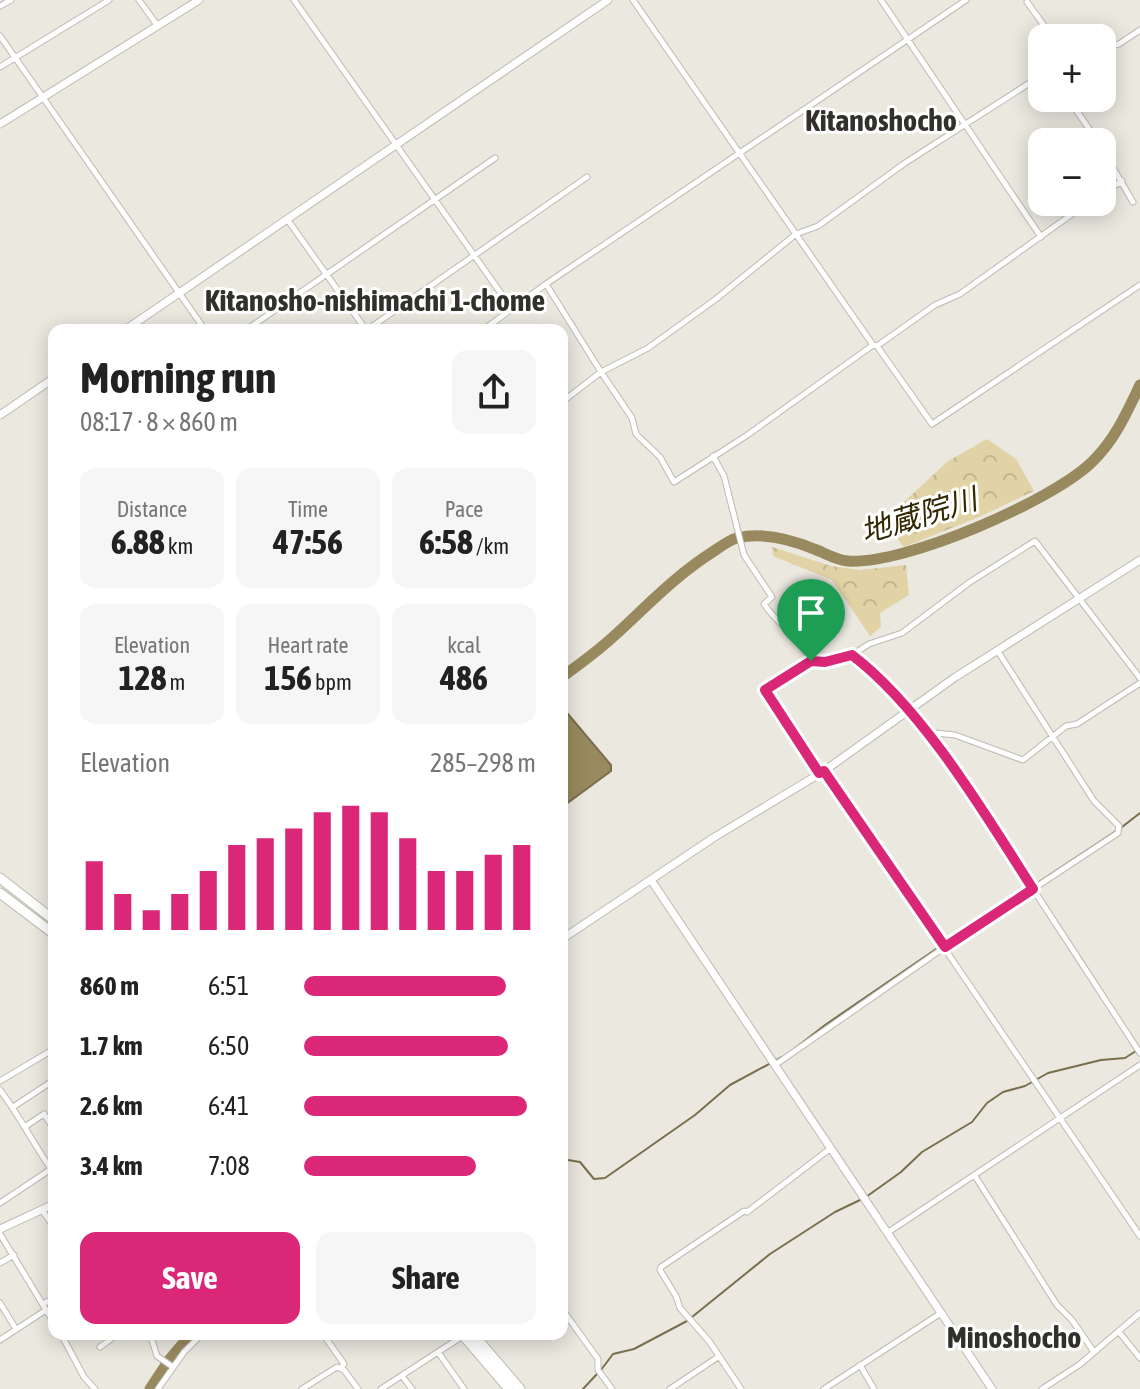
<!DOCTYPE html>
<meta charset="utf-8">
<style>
body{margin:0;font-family:"Asap Condensed","Noto Sans JP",sans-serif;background:#f6f6f6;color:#222;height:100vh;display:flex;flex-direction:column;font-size:30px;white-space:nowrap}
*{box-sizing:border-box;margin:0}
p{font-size:26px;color:#767676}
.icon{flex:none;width:44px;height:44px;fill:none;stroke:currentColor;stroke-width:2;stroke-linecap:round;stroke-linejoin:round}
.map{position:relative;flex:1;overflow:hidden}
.details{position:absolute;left:48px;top:324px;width:520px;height:1016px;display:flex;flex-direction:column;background:#fff;border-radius:16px;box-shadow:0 4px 20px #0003}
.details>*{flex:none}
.buttons{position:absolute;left:1028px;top:24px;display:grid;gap:16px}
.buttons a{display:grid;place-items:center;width:88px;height:88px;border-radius:16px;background:#fff;box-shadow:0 4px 20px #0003;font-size:40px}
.pin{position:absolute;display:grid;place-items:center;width:68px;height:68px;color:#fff;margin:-82px -34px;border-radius:50% 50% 50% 0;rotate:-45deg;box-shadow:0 0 8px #0007}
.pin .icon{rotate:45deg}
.round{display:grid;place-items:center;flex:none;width:84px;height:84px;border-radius:16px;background:#f6f6f6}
.headline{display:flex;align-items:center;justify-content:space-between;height:136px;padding:0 32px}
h1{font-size:44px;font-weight:700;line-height:60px}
.metrics{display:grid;grid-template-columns:repeat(3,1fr);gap:12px;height:136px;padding:8px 32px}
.metrics div{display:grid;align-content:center;border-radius:16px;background:#f6f6f6;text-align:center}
.metrics b{font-size:34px;font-weight:700}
.metrics small{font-size:22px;font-weight:400}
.metrics p{font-size:22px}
.chart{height:224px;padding:16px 32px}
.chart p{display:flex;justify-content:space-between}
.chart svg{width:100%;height:144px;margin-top:8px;stroke:#db2777;stroke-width:6}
.primary-button{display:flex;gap:16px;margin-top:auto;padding:16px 32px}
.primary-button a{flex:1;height:92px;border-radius:16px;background:#db2777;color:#fff;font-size:32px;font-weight:700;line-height:92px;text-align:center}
.primary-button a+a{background:#f6f6f6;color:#222}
ul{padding:0 32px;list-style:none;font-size:26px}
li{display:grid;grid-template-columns:128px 96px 1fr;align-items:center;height:60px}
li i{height:20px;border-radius:10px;background:#db2777}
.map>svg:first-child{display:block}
.forest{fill:url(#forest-crowns)}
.water{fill:#988a5e;stroke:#796f4f;stroke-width:2}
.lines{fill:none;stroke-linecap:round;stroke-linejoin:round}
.stream{stroke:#796f4f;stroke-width:2}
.river{stroke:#988a5e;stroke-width:11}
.street-casing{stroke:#bcbab2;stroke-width:7}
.secondary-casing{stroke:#bcbab2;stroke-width:9}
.highway-casing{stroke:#bcbab2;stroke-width:11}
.street{stroke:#fff;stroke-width:5}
.secondary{stroke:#fff;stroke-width:7}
.highway{stroke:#fff;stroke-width:9}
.route-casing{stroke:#fff;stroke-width:16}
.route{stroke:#db2777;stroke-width:10}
.labels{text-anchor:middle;stroke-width:6;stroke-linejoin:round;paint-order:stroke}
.neighbourhood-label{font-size:30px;font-weight:bold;fill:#31302d;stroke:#fff}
.water-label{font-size:30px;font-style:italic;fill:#332802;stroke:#fff}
</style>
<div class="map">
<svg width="1140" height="1389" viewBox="0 0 1140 1389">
<defs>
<pattern id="forest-crowns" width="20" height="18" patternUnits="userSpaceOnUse" patternTransform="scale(2)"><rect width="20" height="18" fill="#e1d3a6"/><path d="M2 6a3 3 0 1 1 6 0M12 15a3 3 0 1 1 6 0" fill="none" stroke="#c2b58f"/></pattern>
</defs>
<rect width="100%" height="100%" fill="#eae8df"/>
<!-- forest -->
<path class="forest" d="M987 439 1016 459 1034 491 979 517 904 547 896 537 891 514 948 461Z
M772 547 831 566 860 570 906 565 909 595 880 613 881 627 870 636 832 580 773 556Z"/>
<!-- water -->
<path class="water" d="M562 707 611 765V771L562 807Z"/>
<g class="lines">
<!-- stream -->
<path class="stream" d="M1122 827 1140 813
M945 944 1116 831
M794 1049 825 1025 939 947
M562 1159 580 1162 594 1179 605 1178 695 1115 730 1085 782 1057
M866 1197 901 1172 922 1152 972 1122 987 1103 1003 1092 1025 1086 1048 1073 1101 1060 1125 1058 1136 1051
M692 1317 770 1254 835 1212 860 1200
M601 1370 613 1354 634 1349 687 1321
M583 1389 597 1374"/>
<!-- river -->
<path class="river" d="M562 677C580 664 598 651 614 636 646 607 675 576 711 553 719 548 727 541 737 538 763 532 790 539 814 549 825 553 836 560 848 561 905 565 1052 501 1092 462 1115 440 1127 412 1140 385
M150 1389 169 1360 191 1334"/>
<!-- street casing -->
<g class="street-casing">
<path id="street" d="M139 0 157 25
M294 0 512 309
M633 0 873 345
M881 0 1041 237
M1027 2 1053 38
M0 6 11 0
M0 36 205 330
M1102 48 1119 44 1140 30
M0 67 109 0
M1068 98 1098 142
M1102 149 1133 202
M1102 194 1122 181
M287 219 366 330
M546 284 601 372 648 348 716 299 796 234 818 226 905 163 1042 75
M246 330 495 158
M367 330 587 177
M483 330 546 284 966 0
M877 346 932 424 1140 285
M562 402 601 372 632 418 636 434 660 457 674 482 746 436 873 345 877 346 935 305 960 294 1089 202
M713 456 724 476 744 555 772 597 764 604C780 628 798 633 811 661
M852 655C913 702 965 785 1007 849 1051 917 1096 985 1140 1053
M926 732 955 735 1023 760 1066 726 1077 724 1140 683
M824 771 1140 1236
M819 773 765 690 811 661 825 662 852 655 869 644 902 633 970 582 1035 541 1140 678
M775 1065 945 947 1118 833 1119 826 1094 801 997 650
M0 1081 54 1049
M0 1090C19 1115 33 1143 51 1169L0 1203
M13 1107 54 1080
M26 1126 44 1114 54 1129
M975 1176 1057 1305 1072 1320 1094 1352
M42 1210 54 1227
M887 1233 1140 1065
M0 1234 54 1323
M0 1263 14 1255
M0 1303 16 1329
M43 1304 54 1298
M562 1309 598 1359V1370L612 1389
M1119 1332 1140 1358
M61 1334 84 1377 95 1389
M150 1334 157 1356 173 1367
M323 1334 344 1364 341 1368
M463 1336 438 1352 464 1389
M0 1340 46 1310
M100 1347 118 1334
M860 1365 874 1389
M402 1376 412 1389
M158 1389 184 1352 202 1334
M302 1389 337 1367 344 1370 358 1389
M381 1389 438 1352
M670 1389 718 1357
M741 1389 709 1341 680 1308 676 1296 660 1270 661 1267 744 1211 747 1212 831 1148
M824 1389 941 1313
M1042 1389 1079 1365 1140 1313"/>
</g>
<!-- secondary casing -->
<g class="secondary-casing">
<path id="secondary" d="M0 124 199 0
M125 330 608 0
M0 415 54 378
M651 880 992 1389
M562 939 713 838 824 771 954 678 1140 560
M0 1229 54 1204"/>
</g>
<!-- highway casing -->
<g class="highway-casing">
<path id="highway" d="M0 878 54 920
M0 893 54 934
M462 1334 509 1389
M473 1334 520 1389"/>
</g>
<!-- street -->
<use href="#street" class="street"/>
<!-- secondary -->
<use href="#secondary" class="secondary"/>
<!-- highway -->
<use href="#highway" class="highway"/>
</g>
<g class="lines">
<!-- route casing -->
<g class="route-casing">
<path id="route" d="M852 655C923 709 985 814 1033 889L945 947 824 771 819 773 765 690 811 661 825 662Z"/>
</g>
<!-- route -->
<use href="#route" class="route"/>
</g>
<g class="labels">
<!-- neighbourhood labels -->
<g class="neighbourhood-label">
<text x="881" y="131">Kitanoshocho</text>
<text x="375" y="311">Kitanosho-nishimachi 1-chome</text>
<text x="1014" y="1348">Minoshocho</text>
</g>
<!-- water labels -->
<g class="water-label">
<text transform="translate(919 516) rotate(-17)" y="10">地蔵院川</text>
</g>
</g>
</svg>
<div class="buttons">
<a>+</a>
<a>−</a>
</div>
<div class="pin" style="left:811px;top:661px;background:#1e9e55"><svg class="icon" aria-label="arrive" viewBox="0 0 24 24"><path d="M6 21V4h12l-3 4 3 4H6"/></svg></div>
<section class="details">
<div class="headline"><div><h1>Morning run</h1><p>08:17 · 8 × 860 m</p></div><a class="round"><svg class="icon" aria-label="share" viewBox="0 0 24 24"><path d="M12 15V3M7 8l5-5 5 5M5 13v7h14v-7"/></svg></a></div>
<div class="metrics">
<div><p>Distance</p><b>6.88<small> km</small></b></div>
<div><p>Time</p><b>47:56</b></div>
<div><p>Pace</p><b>6:58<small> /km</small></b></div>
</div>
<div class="metrics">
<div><p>Elevation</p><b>128<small> m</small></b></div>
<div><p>Heart rate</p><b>156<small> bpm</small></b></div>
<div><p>kcal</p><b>486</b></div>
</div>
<div class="chart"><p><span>Elevation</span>285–298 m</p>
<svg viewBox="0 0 160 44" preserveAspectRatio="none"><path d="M5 44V23M15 44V33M25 44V38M35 44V33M45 44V26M55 44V18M65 44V16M75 44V13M85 44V8M95 44V6M105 44V8M115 44V16M125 44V26M135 44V26M145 44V21M155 44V18"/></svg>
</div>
<ul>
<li><b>860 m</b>6:51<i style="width:87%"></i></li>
<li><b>1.7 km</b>6:50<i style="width:88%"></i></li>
<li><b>2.6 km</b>6:41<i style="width:96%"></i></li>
<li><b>3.4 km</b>7:08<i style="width:74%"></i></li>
</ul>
<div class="primary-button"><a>Save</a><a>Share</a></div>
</section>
</div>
